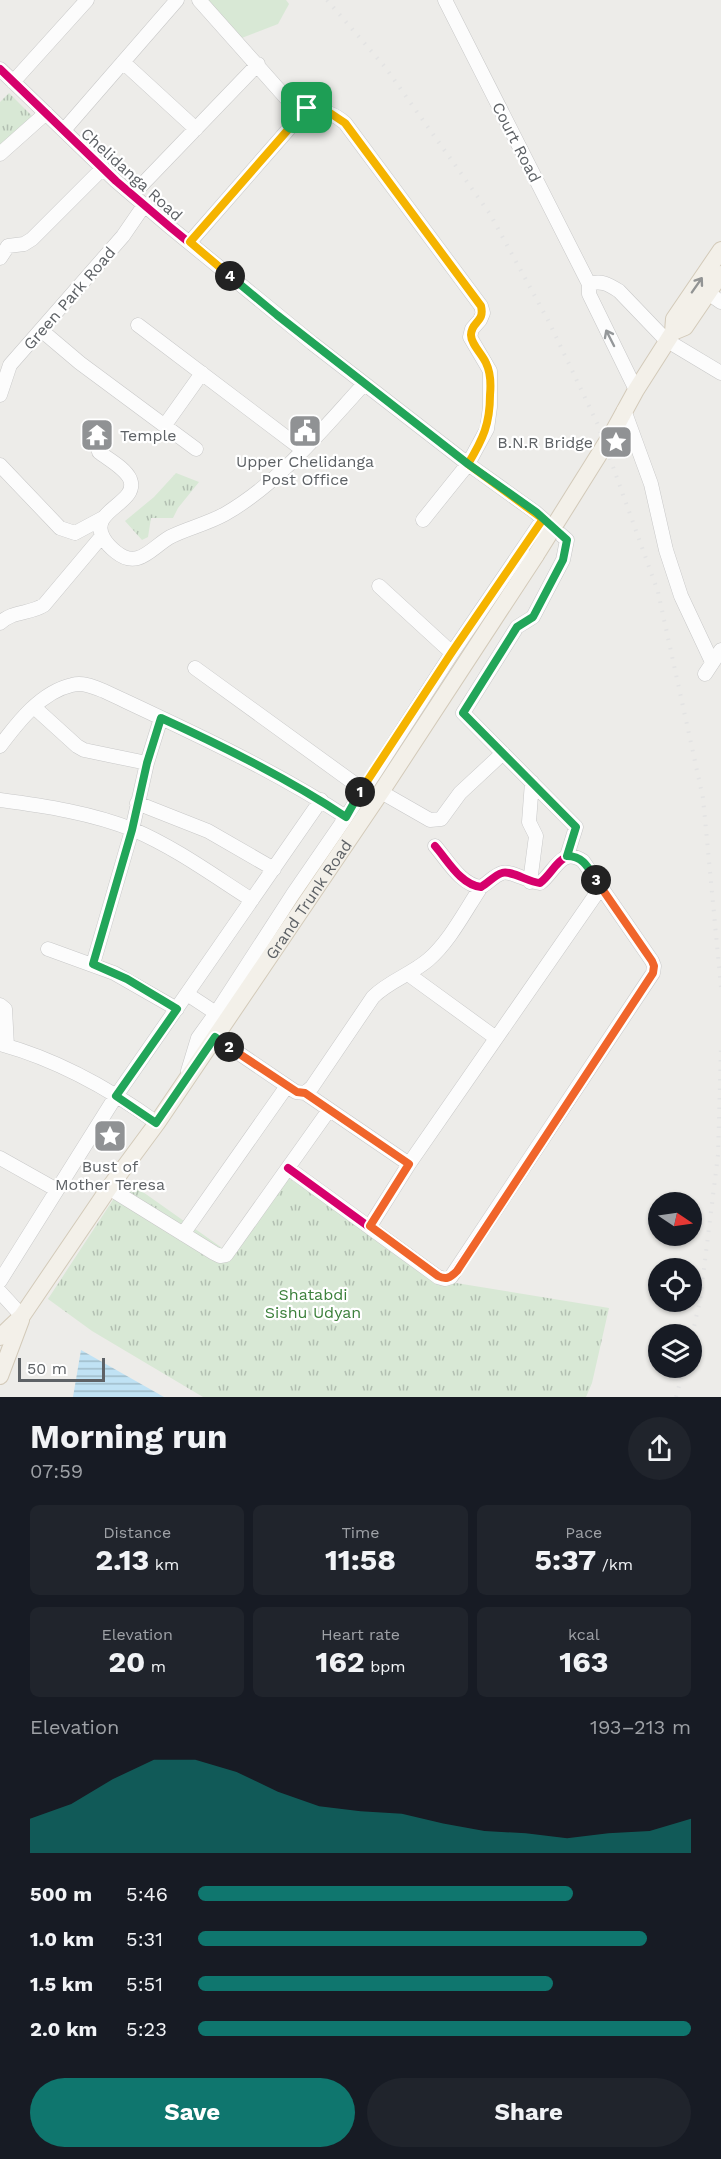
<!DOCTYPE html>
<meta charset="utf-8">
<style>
body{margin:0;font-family:"Work Sans",sans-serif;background:#20242c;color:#f1f3f6;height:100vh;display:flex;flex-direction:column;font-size:22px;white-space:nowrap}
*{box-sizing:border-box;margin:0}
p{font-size:20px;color:#9ea1a6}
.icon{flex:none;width:33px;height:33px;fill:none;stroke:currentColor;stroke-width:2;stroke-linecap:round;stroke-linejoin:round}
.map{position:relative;height:1397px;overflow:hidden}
.details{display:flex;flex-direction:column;background:#171b24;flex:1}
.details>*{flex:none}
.needle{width:39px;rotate:103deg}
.controls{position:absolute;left:648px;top:1192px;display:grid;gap:12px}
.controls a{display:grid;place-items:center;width:54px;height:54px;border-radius:50%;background:#171b24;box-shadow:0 2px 4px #0004;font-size:30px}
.scale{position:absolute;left:18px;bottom:15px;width:87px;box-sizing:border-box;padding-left:6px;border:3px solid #5e6266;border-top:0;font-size:16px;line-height:21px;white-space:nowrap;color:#5e6266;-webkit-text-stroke:4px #fff;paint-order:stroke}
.pin{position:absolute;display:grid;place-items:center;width:51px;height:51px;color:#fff;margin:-26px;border-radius:12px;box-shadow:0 3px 9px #0006}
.km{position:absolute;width:30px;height:30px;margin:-15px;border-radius:50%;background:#222;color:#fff;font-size:16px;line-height:30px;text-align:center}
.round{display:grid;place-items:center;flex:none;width:63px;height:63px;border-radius:32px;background:#20242c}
.overview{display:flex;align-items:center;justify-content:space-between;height:102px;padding:0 30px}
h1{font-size:33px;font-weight:700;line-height:45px}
.metrics{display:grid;grid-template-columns:repeat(3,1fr);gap:9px;height:102px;padding:6px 30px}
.metrics div{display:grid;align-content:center;border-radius:9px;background:#20242c;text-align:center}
.metrics b{font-size:30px;font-weight:700}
.metrics small{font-size:16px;font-weight:400}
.metrics p{font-size:16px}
.chart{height:168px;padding:12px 30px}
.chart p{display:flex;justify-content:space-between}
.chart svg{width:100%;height:108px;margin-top:6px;fill:#0f766e;opacity:.7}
.button{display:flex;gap:12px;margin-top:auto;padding:12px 30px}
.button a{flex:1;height:69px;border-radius:36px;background:#0f766e;color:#fff;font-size:24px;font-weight:700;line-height:69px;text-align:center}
.button a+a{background:#20242c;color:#f1f3f6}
ul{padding:0 30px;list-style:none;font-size:20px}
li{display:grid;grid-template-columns:96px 72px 1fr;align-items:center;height:45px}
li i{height:15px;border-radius:8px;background:#0f766e}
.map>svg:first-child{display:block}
.grass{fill:url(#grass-tufts)}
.garden{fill:#d8e8d5}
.water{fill:url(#water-rules)}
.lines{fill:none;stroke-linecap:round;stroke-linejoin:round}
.minor-casing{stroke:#c8c8c8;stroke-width:15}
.major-casing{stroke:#d3cab9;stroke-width:18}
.minor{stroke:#fcfcfc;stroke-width:14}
.major{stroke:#f3f0e9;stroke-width:16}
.rail{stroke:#e3e3e3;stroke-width:4;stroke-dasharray:1.5 8;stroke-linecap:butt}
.major-bridge-casing{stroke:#d3cab9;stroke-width:18;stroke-linecap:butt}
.major-bridge{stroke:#f3f0e9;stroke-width:16}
.cycleway-casing{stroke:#fff;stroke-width:11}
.cycleway{stroke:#d6006c;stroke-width:8}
.oneway{stroke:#929494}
.oneway2{stroke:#95989a}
.split-1-casing{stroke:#fff;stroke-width:12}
.split-2-casing{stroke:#fff;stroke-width:12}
.split-3-casing{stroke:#fff;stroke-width:12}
.split-4-casing{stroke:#fff;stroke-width:12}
.split-5-casing{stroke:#fff;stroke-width:12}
.split-1{stroke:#f5b400;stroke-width:8}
.split-2{stroke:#22a559;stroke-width:8}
.split-3{stroke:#f0652b;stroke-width:8}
.split-4{stroke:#22a559;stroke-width:8}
.split-5{stroke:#f5b400;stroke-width:8}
.labels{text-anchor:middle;stroke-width:4.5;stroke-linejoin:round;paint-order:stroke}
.street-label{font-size:16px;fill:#5e6266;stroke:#fff}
.poi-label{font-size:16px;fill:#5e6266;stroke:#fff}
.park-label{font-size:16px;fill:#3c803b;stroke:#fff}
</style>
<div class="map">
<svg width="721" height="1397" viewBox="0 0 721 1397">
<defs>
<pattern id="grass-tufts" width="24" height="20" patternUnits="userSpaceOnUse" patternTransform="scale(1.5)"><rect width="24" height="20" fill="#d8e8d5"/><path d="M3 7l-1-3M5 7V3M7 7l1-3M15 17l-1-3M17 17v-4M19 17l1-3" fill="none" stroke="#b2bfb1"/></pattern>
<pattern id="water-rules" width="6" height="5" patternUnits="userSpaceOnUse" patternTransform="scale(1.5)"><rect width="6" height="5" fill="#c0e2f4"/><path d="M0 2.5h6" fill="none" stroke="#9fbbc9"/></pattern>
</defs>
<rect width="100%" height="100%" fill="#edece9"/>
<!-- grass -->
<path class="grass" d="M9 93 35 119 0 153V102Z
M176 473 199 482 178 508 173 518H151L148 537 142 540 125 521 154 497Z
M285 1176 456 1283 609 1308 592 1383 586 1397H203L92 1331 48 1299 126 1180 232 1255Z"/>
<!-- garden -->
<path class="garden" d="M204 0H286L289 4 278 24 239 39Z"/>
<!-- water -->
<path class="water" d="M81 1350 164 1397H73Z"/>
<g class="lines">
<!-- minor casing -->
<g class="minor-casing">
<path id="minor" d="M199 0 287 99C307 113 325 105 345 123L481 306 483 313 480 320 472 329 470 337 490 371V407L487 429 468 464 423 520
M445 0 589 284V294L636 390
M123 62 196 129
M0 69 116 181 170 227 312 343 468 464 535 512 567 540 563 560 533 617 517 627 463 713 576 827 567 856
M13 82 87 0
M64 130 177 0
M0 154 46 113
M133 194 258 64
M190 242 307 108
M0 258 8 246 24 244 32 239 103 168
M589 284C601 280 608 284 619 291L666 340 721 373
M708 293 721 302
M138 325 303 450
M41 330 80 363 196 449
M0 395 10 365 123 236 145 204
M624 410 651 484 666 550 681 596 712 662
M165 425 202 373
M99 452C108 459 125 468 130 479 140 504 86 510 104 539 107 544 111 548 116 552 138 570 151 548 170 537 188 528 207 524 225 514 279 483 322 430 364 384
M0 465 60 528 75 533 103 518
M379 586 452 653
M0 623C12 611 30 614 44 605L102 536
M195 668 362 789
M705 674 721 650
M34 707 77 746 84 750 147 763
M0 746C18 722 41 692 72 685 83 682 94 687 104 691 187 730 269 767 346 817
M381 792 430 820 441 819 460 793 503 753
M0 800C45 806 92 813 134 830 176 848 214 876 252 900
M137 803 208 831 274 869
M530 882 536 836 529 822 532 782
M48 949 114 973 177 1009
M93 964 132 830 147 763 161 718
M408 974 496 1038
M187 994 216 1013
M0 1005 5 1009 7 1046
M215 1037 287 1086 296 1092 305 1093 312 1087 373 997C389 981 410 975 428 960 450 941 465 911 481 887
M0 1044C55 1059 110 1089 157 1123
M188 1071 198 1038 216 1013 293 894 346 817 452 653 543 519
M305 1093 409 1164
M0 1158 57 1190
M288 1168 438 1277 445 1279 451 1277 653 973 654 966 652 961 583 861C561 846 555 872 540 883 528 882 511 870 502 873 495 875 488 883 481 887 461 885 448 861 435 846
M109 1188 214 1253 220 1256 226 1255 329 1110
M370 1226 409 1164 601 887
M183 1234 287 1086
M0 1281 116 1096 321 800
M0 1292 22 1316"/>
</g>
<!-- major casing -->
<g class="major-casing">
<g id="major">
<path d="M721 250 674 319 673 332 685 327 721 274"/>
<path d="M613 432 636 390 673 332"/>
<path id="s1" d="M0 1337 22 1316 109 1188 157 1123 381 792 536 555"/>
<path d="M0 1376 21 1320"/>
</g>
</g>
<!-- minor -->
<use href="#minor" class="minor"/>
<!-- major -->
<use href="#major" class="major"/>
<!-- rail -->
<path class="rail" d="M327 0 385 67 490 214 549 322 598 425 658 592 703 798 721 987
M692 1335 700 1301 718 1155 721 1048
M676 1397 684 1368"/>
<!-- major-bridge casing -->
<g class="major-bridge-casing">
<path id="major-bridge" d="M536 555 613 432"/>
</g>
<!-- major-bridge -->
<use href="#major-bridge" class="major-bridge"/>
<!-- cycleway casing -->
<g class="cycleway-casing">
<path id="cycleway" d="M0 69 116 181 170 227 312 343 468 464 535 512 567 540 563 560 533 617 517 627 463 713 576 827 567 856
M288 1168 438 1277 445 1279 451 1277 653 973 654 966 652 961 583 861C561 846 555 872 540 883 528 882 511 870 502 873 495 875 488 883 481 887 461 885 448 861 435 846"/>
</g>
<!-- cycleway -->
<use href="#cycleway" class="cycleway"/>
</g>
<!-- one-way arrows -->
<defs><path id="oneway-shaft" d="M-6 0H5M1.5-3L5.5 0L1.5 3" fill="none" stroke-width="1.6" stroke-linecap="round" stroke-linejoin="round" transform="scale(1.5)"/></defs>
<use class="oneway" href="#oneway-shaft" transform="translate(697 285) rotate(-55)"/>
<use class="oneway2" href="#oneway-shaft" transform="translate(610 338) rotate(-117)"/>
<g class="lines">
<!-- split-1 casing -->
<g class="split-1-casing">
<path id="split-1" d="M307 108 330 113 345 123 481 306C485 323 471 321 471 335 471 344 482 354 486 363 491 373 491 384 490 395 490 424 483 439 468 464L543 519 452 652 360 792"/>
</g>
<!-- split-2 casing -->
<g class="split-2-casing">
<path id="split-2" d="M229 1047 215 1037 156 1123 116 1096 177 1009 127 979 93 964 132 830 147 763 161 718C225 747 287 778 346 817L360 792"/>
</g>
<!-- split-3 casing -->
<g class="split-3-casing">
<path id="split-3" d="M229 1047 297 1092 305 1093 409 1164 370 1226 438 1276C446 1280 450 1278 457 1271L653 973 654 966 652 961 596 880"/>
</g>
<!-- split-4 casing -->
<g class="split-4-casing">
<path id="split-4" d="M230 276 277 315 468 464 536 512 567 540 563 560 533 617 517 627 463 713 576 827 567 856C583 856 588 867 596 880"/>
</g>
<!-- split-5 casing -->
<g class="split-5-casing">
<path id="split-5" d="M230 276 190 242 307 108"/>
</g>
<!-- split-1 -->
<use href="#split-1" class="split-1"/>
<!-- split-2 -->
<use href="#split-2" class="split-2"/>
<!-- split-3 -->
<use href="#split-3" class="split-3"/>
<!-- split-4 -->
<use href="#split-4" class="split-4"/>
<!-- split-5 -->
<use href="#split-5" class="split-5"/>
</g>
<!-- icons -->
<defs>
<g id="civic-square" transform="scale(1.725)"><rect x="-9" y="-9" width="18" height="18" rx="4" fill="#909294" stroke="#fff"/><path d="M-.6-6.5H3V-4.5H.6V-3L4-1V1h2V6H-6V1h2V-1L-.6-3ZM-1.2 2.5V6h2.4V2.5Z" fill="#fff"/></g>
<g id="temple-square" transform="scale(1.725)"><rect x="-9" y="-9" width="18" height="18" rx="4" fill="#909294" stroke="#fff"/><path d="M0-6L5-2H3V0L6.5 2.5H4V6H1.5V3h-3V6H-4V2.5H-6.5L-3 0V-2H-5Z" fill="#fff"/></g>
<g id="sight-square" transform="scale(1.725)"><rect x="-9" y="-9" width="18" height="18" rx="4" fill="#909294" stroke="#fff"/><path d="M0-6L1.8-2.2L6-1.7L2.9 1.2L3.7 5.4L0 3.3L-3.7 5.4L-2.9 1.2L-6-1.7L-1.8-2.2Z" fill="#fff"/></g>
</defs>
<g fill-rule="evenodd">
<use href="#civic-square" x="305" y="431"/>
<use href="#temple-square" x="97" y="435"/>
<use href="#sight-square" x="616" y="442"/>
<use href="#sight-square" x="110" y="1136"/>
</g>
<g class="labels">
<!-- street labels -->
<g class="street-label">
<text transform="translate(517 142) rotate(63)" y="6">Court Road</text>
<text transform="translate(132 174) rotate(42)" y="6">Chelidanga Road</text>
<text transform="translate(69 298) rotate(-49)" y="6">Green Park Road</text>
<text dy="6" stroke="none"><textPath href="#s1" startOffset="536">Grand Trunk Road</textPath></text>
</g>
<!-- poi labels -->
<g class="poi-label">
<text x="120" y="441" text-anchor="start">Temple</text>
<text x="593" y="448" text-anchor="end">B.N.R Bridge</text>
<text x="305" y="467">Upper Chelidanga<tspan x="305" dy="18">Post Office</tspan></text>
<text x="110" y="1172">Bust of<tspan x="110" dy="18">Mother Teresa</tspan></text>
</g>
<!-- park labels -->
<g class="park-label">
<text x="313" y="1300">Shatabdi<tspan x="313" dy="18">Sishu Udyan</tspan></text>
</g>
</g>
</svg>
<div class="controls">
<a><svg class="needle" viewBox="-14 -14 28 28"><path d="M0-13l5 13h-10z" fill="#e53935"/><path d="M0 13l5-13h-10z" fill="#9ea1a6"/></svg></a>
<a><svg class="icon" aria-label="locate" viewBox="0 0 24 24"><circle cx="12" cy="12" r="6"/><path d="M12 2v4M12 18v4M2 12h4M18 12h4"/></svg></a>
<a><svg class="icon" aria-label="layers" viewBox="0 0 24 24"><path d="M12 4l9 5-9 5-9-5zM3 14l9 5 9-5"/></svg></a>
</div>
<div class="scale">50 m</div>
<div class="pin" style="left:307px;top:108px;background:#1e9e55"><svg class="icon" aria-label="arrive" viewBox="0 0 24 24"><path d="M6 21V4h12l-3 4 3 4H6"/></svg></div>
<b class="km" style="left:360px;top:792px">1</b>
<b class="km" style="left:229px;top:1047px">2</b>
<b class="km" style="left:596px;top:880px">3</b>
<b class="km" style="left:230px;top:276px">4</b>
</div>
<section class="details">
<div class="overview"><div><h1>Morning run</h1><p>07:59</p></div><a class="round"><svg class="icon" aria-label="share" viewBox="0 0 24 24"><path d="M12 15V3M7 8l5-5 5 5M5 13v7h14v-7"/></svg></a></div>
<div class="metrics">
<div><p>Distance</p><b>2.13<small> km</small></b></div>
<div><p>Time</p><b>11:58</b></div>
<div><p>Pace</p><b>5:37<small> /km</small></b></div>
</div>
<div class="metrics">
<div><p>Elevation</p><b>20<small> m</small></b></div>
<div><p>Heart rate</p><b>162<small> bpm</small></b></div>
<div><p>kcal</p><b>163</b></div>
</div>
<div class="chart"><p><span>Elevation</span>193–213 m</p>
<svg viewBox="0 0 160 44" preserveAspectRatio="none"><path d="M0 44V30L10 24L20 14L30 6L40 6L50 11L60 19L70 25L80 27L90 28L100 32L110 35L120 36L130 38L140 36L150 35L160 30V44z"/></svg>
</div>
<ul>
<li><b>500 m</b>5:46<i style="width:76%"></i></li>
<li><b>1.0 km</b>5:31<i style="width:91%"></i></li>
<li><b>1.5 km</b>5:51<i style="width:72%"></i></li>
<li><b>2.0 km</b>5:23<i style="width:100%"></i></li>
</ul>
<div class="button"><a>Save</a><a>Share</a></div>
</section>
